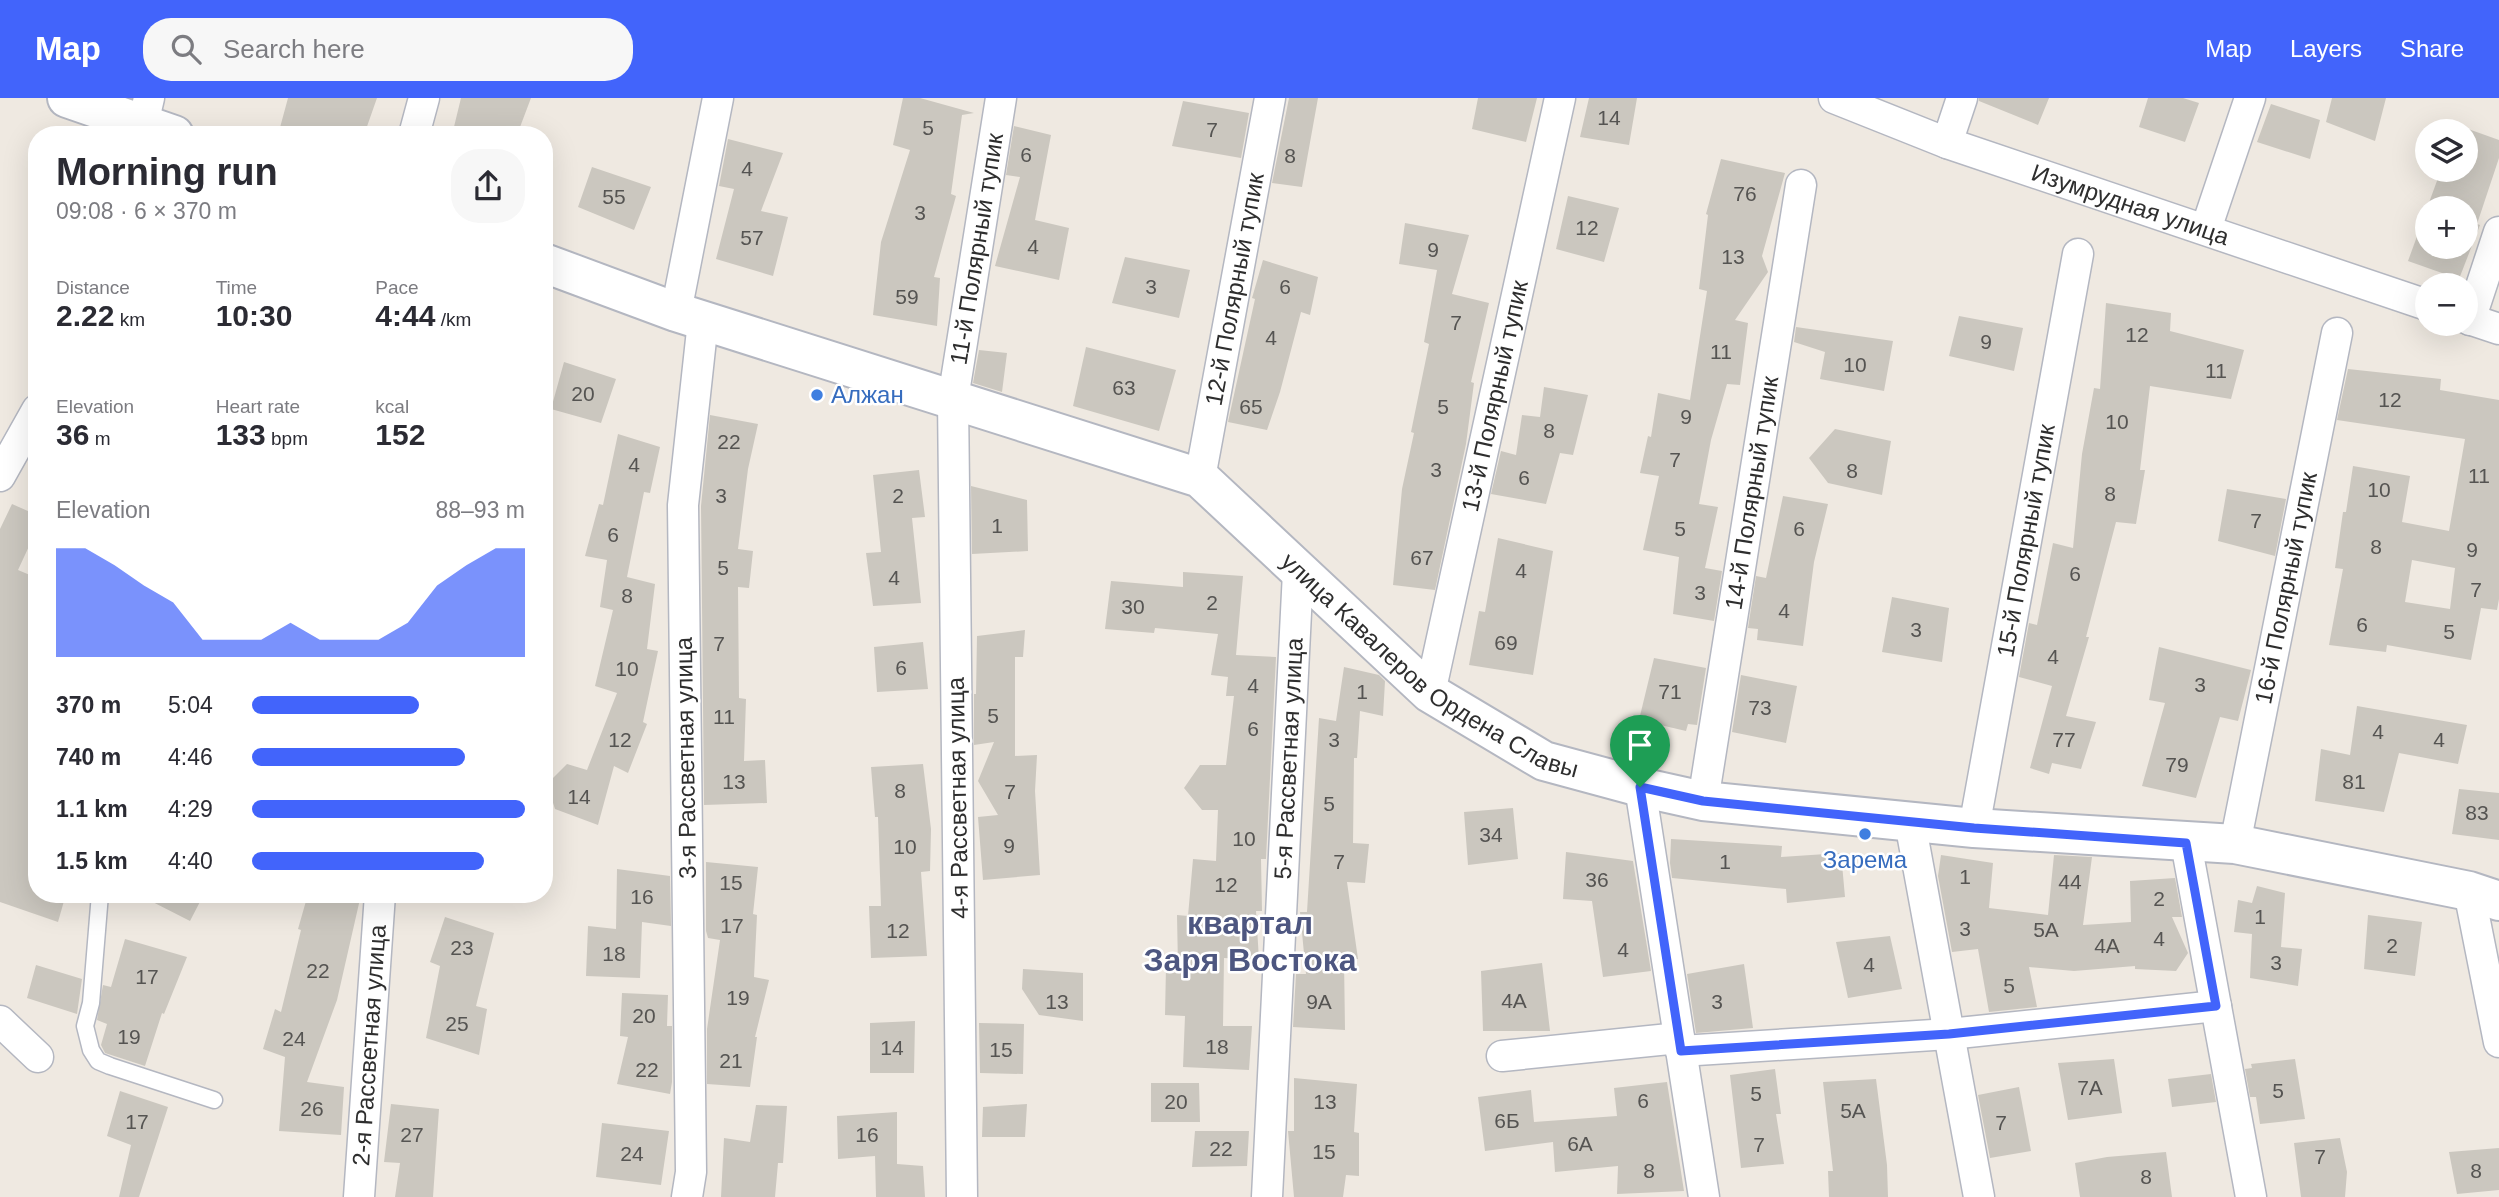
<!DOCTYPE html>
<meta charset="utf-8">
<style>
body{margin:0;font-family:Helvetica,sans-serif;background:#f7f7f7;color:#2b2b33;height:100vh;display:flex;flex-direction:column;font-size:26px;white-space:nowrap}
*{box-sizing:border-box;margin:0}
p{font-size:23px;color:#7c7c81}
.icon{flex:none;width:38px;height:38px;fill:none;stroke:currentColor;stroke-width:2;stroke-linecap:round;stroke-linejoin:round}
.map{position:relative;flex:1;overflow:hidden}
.drawer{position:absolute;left:28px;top:28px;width:525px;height:777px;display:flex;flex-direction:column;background:#fff;border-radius:28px;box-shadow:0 7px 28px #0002}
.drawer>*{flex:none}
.fabs{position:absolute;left:2415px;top:21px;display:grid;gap:14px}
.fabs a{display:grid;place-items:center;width:63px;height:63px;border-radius:50%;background:#fff;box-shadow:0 7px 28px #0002;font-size:35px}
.pin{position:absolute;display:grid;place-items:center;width:60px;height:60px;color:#fff;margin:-72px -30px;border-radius:50% 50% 50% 0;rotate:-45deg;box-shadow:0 0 7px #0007}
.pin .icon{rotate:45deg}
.round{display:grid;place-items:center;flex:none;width:74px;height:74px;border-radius:28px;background:#f7f7f7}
.summary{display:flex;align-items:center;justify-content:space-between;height:119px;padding:0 28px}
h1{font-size:38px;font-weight:700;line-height:52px}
.figures{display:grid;grid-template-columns:repeat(3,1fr);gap:10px;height:119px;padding:7px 28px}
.figures div{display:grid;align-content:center}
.figures b{font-size:30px;font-weight:700}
.figures small{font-size:19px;font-weight:400}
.figures p{font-size:19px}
.chart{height:196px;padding:14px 28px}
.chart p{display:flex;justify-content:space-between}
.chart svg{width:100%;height:126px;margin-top:7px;fill:#4264fb;opacity:.7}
ul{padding:0 28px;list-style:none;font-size:23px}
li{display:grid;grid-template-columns:112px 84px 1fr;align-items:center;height:52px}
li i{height:18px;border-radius:9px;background:#4264fb}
header{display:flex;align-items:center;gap:42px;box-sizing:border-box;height:98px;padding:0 35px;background:#4264fb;color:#fff}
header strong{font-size:33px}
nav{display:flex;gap:38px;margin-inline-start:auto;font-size:24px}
.search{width:490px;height:63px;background:#f7f7f7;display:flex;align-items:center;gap:18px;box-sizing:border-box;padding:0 24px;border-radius:28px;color:#7c7c81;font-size:26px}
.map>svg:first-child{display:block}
.building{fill:#cbc7bf;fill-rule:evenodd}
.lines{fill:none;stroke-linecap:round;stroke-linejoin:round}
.lane-casing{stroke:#b4b7c1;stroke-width:19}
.street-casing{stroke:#b4b7c1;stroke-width:33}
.secondary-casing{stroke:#b4b7c1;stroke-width:42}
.lane{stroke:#fff;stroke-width:16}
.street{stroke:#fff;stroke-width:30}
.secondary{stroke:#fff;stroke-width:38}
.route-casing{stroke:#fff;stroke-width:14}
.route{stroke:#4264fb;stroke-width:9}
.shop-dot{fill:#3f7fe0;stroke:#fff;stroke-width:2.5}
.labels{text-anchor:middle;stroke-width:5;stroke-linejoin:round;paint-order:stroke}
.number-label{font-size:21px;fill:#555452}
.street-label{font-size:24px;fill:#2e2e2e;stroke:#fff}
.shop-label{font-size:24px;fill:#366cbe;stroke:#fff;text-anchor:start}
.district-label{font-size:32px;font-weight:bold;fill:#4d5680;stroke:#fff}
</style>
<header>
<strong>Map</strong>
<div class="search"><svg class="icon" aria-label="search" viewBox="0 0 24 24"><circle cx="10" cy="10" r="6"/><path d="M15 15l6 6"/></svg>Search here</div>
<nav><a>Map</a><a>Layers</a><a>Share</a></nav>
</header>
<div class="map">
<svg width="2499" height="1099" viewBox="0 0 2499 1099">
<rect width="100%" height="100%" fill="#efe9e1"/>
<!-- building -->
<path class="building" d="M288 0H377L364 37H278Z
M461 0H531L517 37H452Z
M903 0H920L974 15 962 17 951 96 956 98 934 179 940 180 937 228 873 217 881 144 910 52 893 47Z
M1289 0H1318L1302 89 1272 85Z
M1478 0H1537L1526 44 1472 31Z
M1589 0H1637L1629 47 1580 39Z
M1979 0H2049L2038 27 1979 3Z
M2148 0H2183L2199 5 2185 44 2139 29Z
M2332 0H2386L2375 43 2326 24Z
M1183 3 1249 15 1241 60 1172 48Z
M2271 6 2320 22 2310 61 2257 44Z
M2457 27 2499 42V60L2477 126 2480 127 2459 181 2408 163 2427 111V149H2466V110H2427L2441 72H2466V33H2455Z
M1014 28 1051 37 1035 122 1069 130 1059 182 995 168 1020 79 1006 77Z
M728 41 783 55 761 113 788 119 773 178 716 161 734 91 719 88Z
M1721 61 1785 75 1762 158 1768 174 1735 222 1748 225 1740 287 1727 286 1711 342 1699 406 1718 409 1705 470 1722 473 1714 523 1673 516 1679 459 1643 452 1659 378 1640 375 1648 338 1651 339 1658 295 1690 302 1707 193 1699 191 1708 117 1706 116Z
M592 69 651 89 634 132 578 109Z
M1568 98 1619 110 1604 164 1556 151Z
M1405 125 1469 137 1452 196 1489 205 1471 284 1474 285 1466 346 1435 492 1393 487 1402 391 1414 335 1411 334 1429 246 1424 244 1437 172 1399 166Z
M1125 159 1190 172 1179 220 1112 205Z
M1263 162 1318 179 1310 217 1301 214 1280 294 1267 332 1228 324 1255 201 1252 200Z
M2106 205 2171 215 2170 233 2244 252 2231 301 2150 288 2140 372H2145L2136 426 2116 424 2086 539H2089L2066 618 2096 624 2081 671 2052 665 2049 676 2030 670 2052 588 2019 579 2029 525 2037 527 2053 445 2073 450 2082 356 2094 290 2100 291Z
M1959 218 2023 230 2014 273 1949 258Z
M1796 229 1893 243 1884 293 1820 281 1825 254 1794 244Z
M1086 249 1176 272 1159 333 1073 308Z
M979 252 1007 255 1002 294 973 285Z
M564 264 616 281 601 325 551 311Z
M2348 271 2441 281 2440 292 2499 302V501L2497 512 2481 510 2471 562 2387 547 2386 554 2329 547 2343 471 2335 470 2343 414H2346L2353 368 2410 378 2402 424 2449 433 2465 341 2337 322ZM2412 462 2455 470 2450 511 2405 504Z
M1544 289 1588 297 1573 357 1560 355 1546 406 1491 396 1501 353 1516 357 1522 317 1540 319Z
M710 317 758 326 748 371 738 451 753 453 749 490 738 489 739 600 746 601 744 663 765 662 767 705 704 707 701 408Z
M1835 331 1891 343 1882 397 1828 385 1809 360Z
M618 336 660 349 650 395 644 394 627 479 655 486 647 551 658 553 643 624 647 626 628 675 614 668 598 727 555 711 547 686 567 666 587 672 617 595 595 588 613 512 600 509 607 462 585 458 599 406 603 407Z
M919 372 925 419 912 420 921 505 873 508 866 455 881 454 873 377Z
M971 388 1027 402 1028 453 972 456Z
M2227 391 2286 401 2275 458 2218 443Z
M1783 398 1828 406 1814 464 1803 548 1757 542 1758 531 1748 530 1756 478 1766 480Z
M12 406 37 417V431L18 472 37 480V796H66L58 824 0 804V431Z
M1498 440 1553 453 1533 577 1469 567 1479 513 1485 514Z
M1183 474 1243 478 1236 557 1276 559 1266 761H1261L1262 813H1256L1259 862 1224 860 1223 928H1252L1249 972 1183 969 1185 918 1165 917 1166 869H1178L1177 817 1188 818 1193 761 1216 763 1218 712H1202L1184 690 1200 667H1226L1234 598H1226L1228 579 1211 577 1218 536 1155 530 1154 535 1105 531 1111 483 1183 489Z
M1892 499 1949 510 1942 564 1882 554Z
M1025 532 1023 559H1015V658L1037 657 1035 693 1040 777 983 782 978 719 998 717 978 683 994 644 974 647V596H976L977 538Z
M923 544 928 591 877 594 874 549Z
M2159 549 2251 572 2238 623 2220 619 2196 700 2142 688 2165 605 2149 602Z
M1654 560 1706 570 1697 627 1688 626 1686 633 1639 622Z
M1344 569 1379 577 1385 583 1383 618 1360 613 1357 660H1354L1353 745 1369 746 1365 785 1347 784 1358 861 1344 862 1345 932 1293 929 1296 876H1306L1300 814H1307L1319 620 1336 623Z
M1741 577 1797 588 1786 645 1732 634Z
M2357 608 2467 627 2458 666 2399 655 2384 714 2315 703 2321 651 2350 657Z
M923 666 931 731 930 773 921 774 927 858 871 860 869 808H881L878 719H875L871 669Z
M2459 691 2499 695V742L2452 736Z
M1513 710 1518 761 1468 767 1464 714Z
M1671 741 1782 748 1781 759 1841 755 1845 799 1787 805 1786 791 1672 780 1670 765Z
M1566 754 1633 763 1651 873 1603 879 1592 803 1563 801Z
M1941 757 1993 765 1989 810 2048 817 2054 757 2092 759 2083 827 2131 824 2130 783 2175 780 2182 819H2172L2188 855 2176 873 2135 871V868L2074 873 2029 869 2037 909 1989 914 1978 851 1952 854 1938 778Z
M706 764 758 769 753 816 757 817 754 879 769 882 755 939H757L750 989 707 986V931L720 842 708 840 706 833Z
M617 771 670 778 671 828 642 824 640 880 586 878 588 828 616 831Z
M2257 788 2285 795 2281 849 2302 851 2298 888 2250 880 2252 836 2234 834 2238 802 2252 805Z
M137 796H204L190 823Z
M308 796H337L360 801 337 902 307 984 344 989 341 1037 279 1033 285 959 263 951 275 911 281 914 301 832 298 831Z
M2368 817 2422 824 2415 878 2364 871Z
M445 819 494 835 476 908 487 911 479 957 426 940 440 868 430 864Z
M1890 838 1902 891 1848 900 1836 844Z
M125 841 187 859 164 916 162 915 145 968 105 955 101 947 107 926 97 922 103 887 111 889Z
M1542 865 1550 933H1483L1481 873Z
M1744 866 1753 930 1696 935 1687 876Z
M36 867 82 881 77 916 27 900Z
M1023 871 1083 875V923L1039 917 1022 891Z
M622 895 668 897 667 928H672V984L670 996 617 986 628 939 620 938Z
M915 923 914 975H870V925Z
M979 925 1024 926 1023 976 980 975Z
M2114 961 2122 1015 2068 1022 2058 965Z
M2295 961 2305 1021 2260 1026 2256 999H2250L2245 971 2252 970 2251 966Z
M1775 971 1781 1016H1776L1784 1066 1741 1070 1730 977Z
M2211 976 2216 1004 2172 1009 2168 981Z
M1294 980 1357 986 1354 1034 1359 1035V1078L1346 1077 1343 1099H1294L1288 1033H1294Z
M1876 981 1887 1067 1888 1099H1829L1828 1073H1833L1823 984Z
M1667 984 1684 1093 1617 1096 1618 1068 1555 1074 1553 1044 1485 1053 1478 999 1531 992 1534 1024 1617 1018 1614 990Z
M1151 985H1199L1200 1024H1151Z
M2019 989 2031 1053 1990 1060 1978 997Z
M120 993 168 1009 139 1099H119L131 1047 107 1038Z
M391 1006 439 1011 433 1099H395L400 1065 384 1064Z
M1027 1006 1025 1039H982L983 1009Z
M756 1007 787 1008 783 1065H778L775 1099H721L724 1040 750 1044Z
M897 1014V1066L923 1068 925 1099H876L875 1058 838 1061 837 1018Z
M602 1025 669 1033 661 1087 596 1079Z
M1195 1033H1249L1247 1068 1192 1069Z
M2340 1040 2347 1074 2345 1099H2301L2294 1045Z
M2499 1050V1092L2457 1096 2449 1054Z
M2166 1054 2172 1099H2080L2075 1065 2107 1059Z"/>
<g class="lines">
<!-- lane casing -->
<g class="lane-casing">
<path id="lane" d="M100 796 91 905 85 928 91 952 98 963 110 968 214 1002"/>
</g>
<!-- street casing -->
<g class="street-casing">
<g id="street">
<path id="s1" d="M1834 0 1947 45 2427 207"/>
<path d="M143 26 149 0"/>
<path d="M414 37 424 0"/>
<path d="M1947 45 1962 0"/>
<path d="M2206 131 2250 0"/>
<path d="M676 214 718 0"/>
<path d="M2466 220 2499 231"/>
<path d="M2470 222 2499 134"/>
<path d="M0 378 37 312"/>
<path id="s2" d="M1200 380 1270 0"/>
<path id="s3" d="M1430 595 1560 0"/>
<path d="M1640 689 1704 1099"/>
<path id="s4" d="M1703 703 1801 87"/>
<path d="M1910 724 1979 1099"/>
<path id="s5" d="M1974 730 2078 156"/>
<path d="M2186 745 2251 1099"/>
<path id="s6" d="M2235 746 2337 235"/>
<path d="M2469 793 2499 944"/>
<path d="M0 923 38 959"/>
<path d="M1681 953 1949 936 2216 908"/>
<path d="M1502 958 1679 940"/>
<path id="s7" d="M359 1099 380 796"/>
<path d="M687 1099 691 1074 683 407 703 223"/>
<path id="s8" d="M962 1099 953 301 1001 0"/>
<path id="s9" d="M1267 1099 1298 474"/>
</g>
</g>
<!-- secondary casing -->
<g class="secondary-casing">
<g id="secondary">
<path d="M67 0 174 37"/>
<path id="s10" d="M544 165 676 214 1200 380 1430 595 1544 663 1640 689 1703 703 1974 730 2235 746 2469 793 2499 803"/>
</g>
</g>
<!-- lane -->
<use href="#lane" class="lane"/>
<!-- street -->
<use href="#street" class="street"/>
<!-- secondary -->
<use href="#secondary" class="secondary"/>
</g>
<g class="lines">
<!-- route casing -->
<g class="route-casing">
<path id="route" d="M1640 689 1703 703 1974 730 2186 745 2216 908 1949 936 1681 953Z"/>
</g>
<!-- route -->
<use href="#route" class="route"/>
</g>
<!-- markers -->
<g class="shop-dot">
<circle cx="817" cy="297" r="7"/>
<circle cx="1865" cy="736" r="7"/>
</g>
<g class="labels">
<!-- number labels -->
<g class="number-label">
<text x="1609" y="27">14</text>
<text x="928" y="37">5</text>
<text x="1212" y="39">7</text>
<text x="1026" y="64">6</text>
<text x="1290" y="65">8</text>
<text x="747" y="78">4</text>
<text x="1745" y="103">76</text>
<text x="614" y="106">55</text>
<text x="920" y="122">3</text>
<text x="1587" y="137">12</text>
<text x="752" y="147">57</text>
<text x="1033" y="156">4</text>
<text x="1433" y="159">9</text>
<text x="1733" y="166">13</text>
<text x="1151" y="196">3</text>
<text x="1285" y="196">6</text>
<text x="907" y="206">59</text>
<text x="1456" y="232">7</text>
<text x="2137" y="244">12</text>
<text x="1271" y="247">4</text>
<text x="1986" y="251">9</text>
<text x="1721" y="261">11</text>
<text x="1855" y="274">10</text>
<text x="2216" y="280">11</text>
<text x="1124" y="297">63</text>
<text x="583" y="303">20</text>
<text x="2390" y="309">12</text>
<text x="1251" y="316">65</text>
<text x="1443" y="316">5</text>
<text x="1686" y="326">9</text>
<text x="2117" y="331">10</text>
<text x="1549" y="340">8</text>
<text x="729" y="351">22</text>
<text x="1675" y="369">7</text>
<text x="634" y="374">4</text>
<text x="1436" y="379">3</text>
<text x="1852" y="380">8</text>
<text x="2479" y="385">11</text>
<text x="1524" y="387">6</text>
<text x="2379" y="399">10</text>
<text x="2110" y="403">8</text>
<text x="721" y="405">3</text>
<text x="898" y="405">2</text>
<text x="2256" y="430">7</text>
<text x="997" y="435">1</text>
<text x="1680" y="438">5</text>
<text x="1799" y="438">6</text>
<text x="613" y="444">6</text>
<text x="2376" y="456">8</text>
<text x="2472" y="459">9</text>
<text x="1422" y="467">67</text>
<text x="723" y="477">5</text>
<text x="1521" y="480">4</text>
<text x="2075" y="483">6</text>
<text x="894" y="487">4</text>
<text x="2476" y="499">7</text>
<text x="1700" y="502">3</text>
<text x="627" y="505">8</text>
<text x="1212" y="512">2</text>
<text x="1133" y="516">30</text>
<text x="1784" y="520">4</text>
<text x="2362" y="534">6</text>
<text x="1916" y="539">3</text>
<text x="2449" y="541">5</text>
<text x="1506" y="552">69</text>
<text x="719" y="553">7</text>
<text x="2053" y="566">4</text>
<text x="901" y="577">6</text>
<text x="627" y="578">10</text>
<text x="2200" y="594">3</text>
<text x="1253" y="595">4</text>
<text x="1362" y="601">1</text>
<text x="1670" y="601">71</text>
<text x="1760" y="617">73</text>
<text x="993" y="625">5</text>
<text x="724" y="626">11</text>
<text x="1253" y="638">6</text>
<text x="2378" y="641">4</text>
<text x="620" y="649">12</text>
<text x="1334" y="649">3</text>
<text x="2064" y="649">77</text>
<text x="2439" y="649">4</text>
<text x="2177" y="674">79</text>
<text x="734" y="691">13</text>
<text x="2354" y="691">81</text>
<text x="900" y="700">8</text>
<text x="1010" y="701">7</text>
<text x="579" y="706">14</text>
<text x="1329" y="713">5</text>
<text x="2477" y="722">83</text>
<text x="1491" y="744">34</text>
<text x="1244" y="748">10</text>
<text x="1009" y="755">9</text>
<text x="905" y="756">10</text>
<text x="1339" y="771">7</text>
<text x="1725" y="771">1</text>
<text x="1965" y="786">1</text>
<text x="1597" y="789">36</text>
<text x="2070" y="791">44</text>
<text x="731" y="792">15</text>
<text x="1226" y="794">12</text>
<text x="642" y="806">16</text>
<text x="2159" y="808">2</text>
<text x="2260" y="826">1</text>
<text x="732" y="835">17</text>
<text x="1965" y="838">3</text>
<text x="2046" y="839">5А</text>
<text x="898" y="840">12</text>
<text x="2159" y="848">4</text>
<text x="2107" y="855">4А</text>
<text x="2392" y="855">2</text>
<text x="462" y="857">23</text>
<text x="1623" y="859">4</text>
<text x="614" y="863">18</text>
<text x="2276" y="872">3</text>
<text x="1869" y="874">4</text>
<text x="318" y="880">22</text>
<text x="147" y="886">17</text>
<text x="2009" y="895">5</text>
<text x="738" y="907">19</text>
<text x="1514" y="910">4А</text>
<text x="1057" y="911">13</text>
<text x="1319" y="911">9А</text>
<text x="1717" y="911">3</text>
<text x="644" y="925">20</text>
<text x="457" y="933">25</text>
<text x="129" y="946">19</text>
<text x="294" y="948">24</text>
<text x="1217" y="956">18</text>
<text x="892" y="957">14</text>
<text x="1001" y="959">15</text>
<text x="731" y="970">21</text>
<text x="647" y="979">22</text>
<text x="2090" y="997">7А</text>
<text x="2278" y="1000">5</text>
<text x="1756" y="1003">5</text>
<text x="1643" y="1010">6</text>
<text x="1176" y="1011">20</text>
<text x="1325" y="1011">13</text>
<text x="312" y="1018">26</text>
<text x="1853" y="1020">5А</text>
<text x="1507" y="1030">6Б</text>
<text x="137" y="1031">17</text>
<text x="2001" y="1032">7</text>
<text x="412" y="1044">27</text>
<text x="867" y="1044">16</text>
<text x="1580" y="1053">6А</text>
<text x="1759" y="1054">7</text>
<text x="1221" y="1058">22</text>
<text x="1324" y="1061">15</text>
<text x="632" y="1063">24</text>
<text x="2320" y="1066">7</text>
<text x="1649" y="1080">8</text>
<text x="2476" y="1080">8</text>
<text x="2146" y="1086">8</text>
</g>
<!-- street labels -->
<g class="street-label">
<text dy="8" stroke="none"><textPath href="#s1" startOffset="315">Изумрудная улица</textPath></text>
<text dy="8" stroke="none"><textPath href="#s8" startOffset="950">11-й Полярный тупик</textPath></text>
<text dy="8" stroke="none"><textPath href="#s2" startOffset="192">12-й Полярный тупик</textPath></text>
<text dy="8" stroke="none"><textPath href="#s3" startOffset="304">13-й Полярный тупик</textPath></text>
<text dy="8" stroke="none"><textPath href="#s4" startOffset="312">14-й Полярный тупик</textPath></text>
<text dy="8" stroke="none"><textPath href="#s5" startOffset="292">15-й Полярный тупик</textPath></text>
<text dy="8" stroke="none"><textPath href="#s6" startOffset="261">16-й Полярный тупик</textPath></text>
<text dy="8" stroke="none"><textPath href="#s10" startOffset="990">улица Кавалеров Ордена Славы</textPath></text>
<text transform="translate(686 660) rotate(-91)" y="8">3-я Рассветная улица</text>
<text dy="8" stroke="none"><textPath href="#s9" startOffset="439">5-я Рассветная улица</textPath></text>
<text transform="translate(958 700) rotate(-91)" y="8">4-я Рассветная улица</text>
<text dy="8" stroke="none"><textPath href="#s7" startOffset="152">2-я Рассветная улица</textPath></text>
</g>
<!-- shop labels -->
<g class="shop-label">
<text x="831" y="305">Алжан</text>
<text x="1865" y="770" text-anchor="middle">Зарема</text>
</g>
<!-- district labels -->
<g class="district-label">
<text x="1250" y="836">квартал<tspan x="1250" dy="37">Заря Востока</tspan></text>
</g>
</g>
</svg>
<div class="fabs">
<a><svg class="icon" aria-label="layers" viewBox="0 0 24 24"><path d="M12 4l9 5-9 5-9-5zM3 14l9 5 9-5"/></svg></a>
<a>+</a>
<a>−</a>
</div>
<div class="pin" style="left:1640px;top:689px;background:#1e9e55"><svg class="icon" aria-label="arrive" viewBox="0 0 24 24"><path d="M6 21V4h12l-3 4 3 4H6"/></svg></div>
<section class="drawer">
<div class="summary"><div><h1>Morning run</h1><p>09:08 · 6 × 370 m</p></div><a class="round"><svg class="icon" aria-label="share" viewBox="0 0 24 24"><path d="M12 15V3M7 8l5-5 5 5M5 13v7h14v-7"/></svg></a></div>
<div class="figures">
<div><p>Distance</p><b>2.22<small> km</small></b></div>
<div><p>Time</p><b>10:30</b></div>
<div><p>Pace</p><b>4:44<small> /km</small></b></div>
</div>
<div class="figures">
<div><p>Elevation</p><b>36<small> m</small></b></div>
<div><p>Heart rate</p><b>133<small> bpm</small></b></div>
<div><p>kcal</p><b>152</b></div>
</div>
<div class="chart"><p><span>Elevation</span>88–93 m</p>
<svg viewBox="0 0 160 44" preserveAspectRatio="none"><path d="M0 44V6L10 6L20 12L30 19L40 25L50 38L60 38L70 38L80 32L90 38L100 38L110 38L120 32L130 19L140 12L150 6L160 6V44z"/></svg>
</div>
<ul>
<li><b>370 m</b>5:04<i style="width:61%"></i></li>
<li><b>740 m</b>4:46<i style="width:78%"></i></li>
<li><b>1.1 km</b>4:29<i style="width:100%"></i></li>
<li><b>1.5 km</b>4:40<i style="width:85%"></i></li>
</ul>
</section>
</div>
